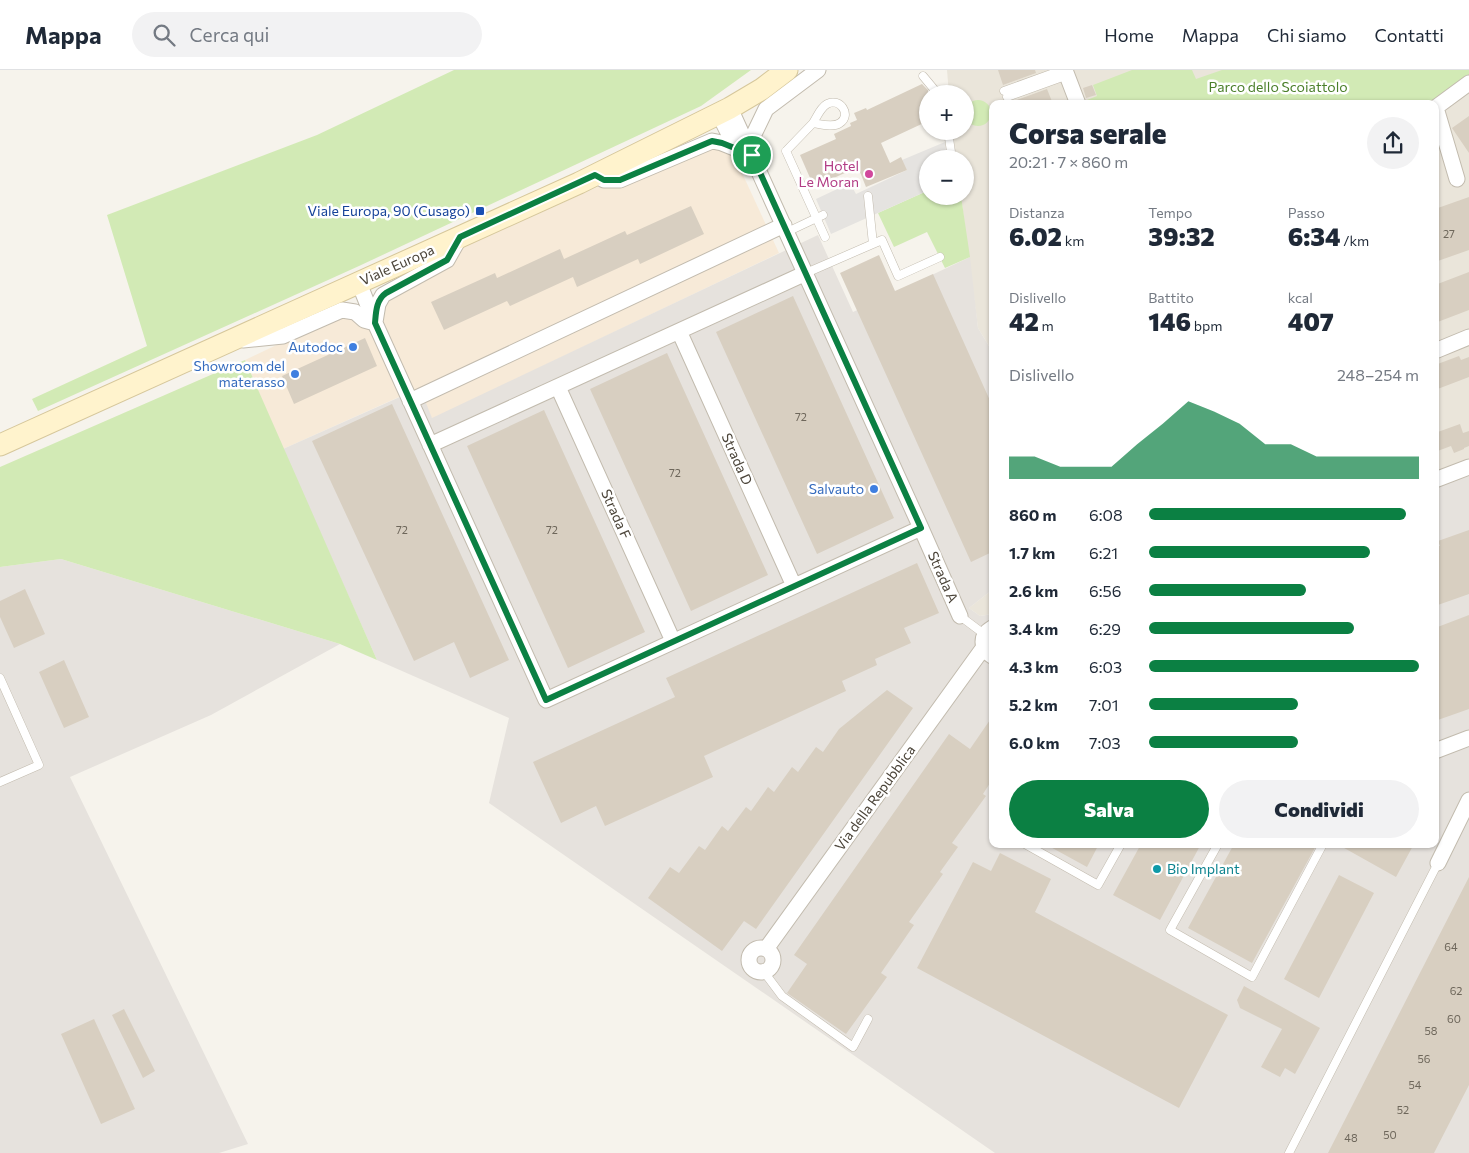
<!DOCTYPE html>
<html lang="it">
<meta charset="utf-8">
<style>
body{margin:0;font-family:Commissioner,sans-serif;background:#f2f2f3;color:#1f2937;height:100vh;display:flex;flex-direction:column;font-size:19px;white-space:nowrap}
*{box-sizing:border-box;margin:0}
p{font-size:16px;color:#747a83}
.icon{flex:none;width:28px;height:28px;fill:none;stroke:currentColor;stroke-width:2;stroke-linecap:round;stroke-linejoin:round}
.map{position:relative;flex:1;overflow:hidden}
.side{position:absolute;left:989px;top:30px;width:450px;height:748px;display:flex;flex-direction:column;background:#fff;border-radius:10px;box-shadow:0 1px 4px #0004}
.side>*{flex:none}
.tools{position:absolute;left:919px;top:15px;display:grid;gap:10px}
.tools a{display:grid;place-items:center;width:55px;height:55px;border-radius:50%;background:#fff;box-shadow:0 1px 4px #0004;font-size:25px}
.pin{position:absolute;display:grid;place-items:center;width:42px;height:42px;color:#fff;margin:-21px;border:2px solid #fff;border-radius:50%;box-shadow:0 1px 5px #0007}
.round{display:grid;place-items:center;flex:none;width:52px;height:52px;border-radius:26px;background:#f2f2f3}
.headline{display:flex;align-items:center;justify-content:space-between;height:85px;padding:0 20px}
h1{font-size:28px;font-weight:800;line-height:38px}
.stats{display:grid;grid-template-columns:repeat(3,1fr);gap:8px;height:85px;padding:5px 20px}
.stats div{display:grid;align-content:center}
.stats b{font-size:25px;font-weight:800}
.stats small{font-size:14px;font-weight:400}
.stats p{font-size:14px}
.chart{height:140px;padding:10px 20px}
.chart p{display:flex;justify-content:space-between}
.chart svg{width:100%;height:90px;margin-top:5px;fill:#0b8043;opacity:.7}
.button{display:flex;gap:10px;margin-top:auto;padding:10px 20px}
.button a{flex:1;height:58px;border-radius:30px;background:#0b8043;color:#fff;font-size:20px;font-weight:800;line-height:58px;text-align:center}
.button a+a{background:#f2f2f3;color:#1f2937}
ul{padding:0 20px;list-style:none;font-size:16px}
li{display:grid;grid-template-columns:80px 60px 1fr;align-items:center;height:38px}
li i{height:12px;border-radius:6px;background:#0b8043}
header{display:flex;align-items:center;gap:30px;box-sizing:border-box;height:70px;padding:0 25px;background:#fff;border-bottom:1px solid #e0e1e3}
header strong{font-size:24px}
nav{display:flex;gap:28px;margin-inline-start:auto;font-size:18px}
.search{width:350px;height:45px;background:#f2f2f3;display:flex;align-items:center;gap:12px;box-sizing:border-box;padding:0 18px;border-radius:28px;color:#747a83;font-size:19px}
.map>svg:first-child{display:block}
.residential{fill:#eae5da}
.commercial{fill:#f7ead8}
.industrial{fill:#e6e2dd}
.green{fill:#d2eab5}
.parking{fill:#e5e3e0}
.building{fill:#d8cfc1}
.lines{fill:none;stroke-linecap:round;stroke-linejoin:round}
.service-casing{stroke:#c2bbae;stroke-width:9}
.minor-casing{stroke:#c2bbae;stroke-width:17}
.secondary-casing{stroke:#d6c79b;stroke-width:23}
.service{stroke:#fff;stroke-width:8}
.minor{stroke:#fff;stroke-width:15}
.secondary{stroke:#fff3cd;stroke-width:21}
.route-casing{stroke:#fff;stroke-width:10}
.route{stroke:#0b8043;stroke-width:6}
.hotel-dot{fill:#d1479c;stroke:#fff;stroke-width:2}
.transit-dot{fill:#1a4fb4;stroke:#fff;stroke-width:2}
.shop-dot{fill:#3f7fe0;stroke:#fff;stroke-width:2}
.culture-dot{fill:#0f9aa8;stroke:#fff;stroke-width:2}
.labels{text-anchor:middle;stroke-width:5;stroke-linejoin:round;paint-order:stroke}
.number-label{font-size:11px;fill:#6e675b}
.park-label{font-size:14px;fill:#4a7f2a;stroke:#fff}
.hotel-label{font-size:14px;fill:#b23c85;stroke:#fff;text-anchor:end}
.transit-label{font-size:14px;fill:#164399;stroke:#fff;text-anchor:end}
.street-label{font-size:14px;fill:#4b4439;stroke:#fff}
.shop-label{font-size:14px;fill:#366cbe;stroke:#fff;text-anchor:end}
.culture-label{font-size:14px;fill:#0d838f;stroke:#fff;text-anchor:start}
</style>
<header>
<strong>Mappa</strong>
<div class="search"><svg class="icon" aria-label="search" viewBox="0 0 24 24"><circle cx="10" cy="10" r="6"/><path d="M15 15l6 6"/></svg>Cerca qui</div>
<nav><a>Home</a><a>Mappa</a><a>Chi siamo</a><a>Contatti</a></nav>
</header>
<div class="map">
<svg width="1469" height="1083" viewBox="0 0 1469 1083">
<rect width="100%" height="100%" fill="#f6f3ec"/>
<!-- residential -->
<path class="residential" d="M947 0H1469V391L1435 404V34H992V281L978 258 961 126H965V89H956L953 61H965V24H949Z
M992 520V544L980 546 969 538Z"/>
<!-- commercial -->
<path class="commercial" d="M707 76 720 78 732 84 737 92 779 183 432 349 419 318 283 379 245 290 450 192 464 177 602 115Z"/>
<!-- industrial -->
<path class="industrial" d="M818 165 853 242 970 187 978 258 992 281V520L969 538 980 546 992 544V774H1435V417L1469 404V1083H995L489 733 509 648 377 590 283 379 420 318 432 348Z
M61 489 340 574 211 645 70 707 248 1074 219 1083H0V497Z"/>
<!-- green -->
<path class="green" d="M454 0H751L701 36 359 196 38 341 32 329 147 276 107 145 317 65Z
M1132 0H1192L1196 9 1222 0H1469V5L1438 31H1414L1408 34H1088L1087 30 1097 26 1093 15Z
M965 43a13 13 0 1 1 26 0a13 13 0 1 1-26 0Z
M927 121 928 126H961L970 187 945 198 927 162 894 177 878 143Z
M245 290 377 590 340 574 61 489 0 497V397Z"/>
<!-- parking -->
<path class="parking" d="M945 72 947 89H928L927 121 831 164 816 129 850 113 856 124 907 100 902 90Z"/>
<!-- building -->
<path class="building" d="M998 0H1035L1036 3 1003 15Z
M922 14 928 20V51L881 73 890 93 901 87 907 100 866 117 858 97 814 117 800 85 836 69 834 64 851 56 850 53 857 50 854 43 866 38 867 40Z
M1092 15 1096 25 1086 28 1083 18Z
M1047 19 1053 34H1015L1014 31Z
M1469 46V83L1452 58Z
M1469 127V180L1435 192V139Z
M691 136 704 164 640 194 638 189 577 217 573 207 510 236 507 231 444 260 431 232 495 203 497 208 560 179 564 189 625 161 627 165Z
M879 185 895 221 933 204 992 335V482L971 492 840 203Z
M1469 202V240L1435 253V215Z
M793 226 894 448 817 484 716 262Z
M365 268 377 296 294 334 282 306Z
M667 283 768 505 691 541 590 319Z
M1459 286 1461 290 1469 287V307L1435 320V295Z
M392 334 509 590 470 608 454 572 414 591 312 371Z
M544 340 645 562 568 598 467 376Z
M1460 354 1463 363 1469 361V376L1464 378V379L1454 383 1451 376 1435 382V363Z
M1469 460V524L1435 536V476H1440L1438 471Z
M917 493 939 543 904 558 911 573 875 589 877 595 842 611 846 621 704 686 713 707 605 756 596 736 561 753 533 692 675 627 666 608Z
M25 519 45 564 14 578 0 547V531Z
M1469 545V639L1435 651V558Z
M64 590 89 647 64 658 39 602Z
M887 620 913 638 756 859 744 851 722 881 648 828 670 797 679 803 699 776 705 780 722 756 728 761 746 737 751 741 768 717 774 722 792 697 798 702 816 677 823 682 839 659Z
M992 647V710L983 724 986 726 952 773 958 777 940 802 943 804 909 852 914 855 881 903 887 907 846 964 787 923 807 894 794 885 949 664 970 679Z
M1045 774H1099L1087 797Z
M1141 774H1201L1160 850 1113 825Z
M1234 774H1317L1252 893 1188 858Z
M1337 774H1414L1396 807Z
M1000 783 1051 809 1035 842 1228 945 1179 1038 917 898 973 792 991 801Z
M1339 805 1374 823 1319 928 1284 909Z
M1469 807V1015L1434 1083H1328Z
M1244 916 1320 958 1295 1004 1285 998 1280 1007 1261 997 1282 959 1240 938 1237 930Z
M124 939 155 1001 143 1008 112 945Z
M94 949 135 1039 101 1054 61 964Z"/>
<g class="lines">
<!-- service casing -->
<g class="service-casing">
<path id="service" d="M923 6 938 24
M1004 21 1062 0
M1007 27 1068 5
M948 61 952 89
M786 81 813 53C820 54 833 58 840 53 852 45 840 27 827 34 820 38 817 47 813 53
M786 81 825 167
M868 126 873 174
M787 162 823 145
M806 203 882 170 898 206 940 187
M960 546 984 564
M0 608 39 695 0 712
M1025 774 1098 815 1121 774
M1218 774 1170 860 1252 907 1323 774
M764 902 782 926 853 977 868 949
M1289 1083 1438 793"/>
</g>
<!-- minor casing -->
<g class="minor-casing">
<path id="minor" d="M1065 0 1078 34
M730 38 921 458 960 546
M1435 38 1469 13
M1436 38 1457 109
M720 43C724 57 729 68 740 78
M752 84 754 64 766 39 818 0
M595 105 604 110H620L712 71 722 73 752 85
M359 213 375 253 546 630 921 458
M375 252 378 234 383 225 447 190 460 167
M679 261 794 516
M243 270 283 266 342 240 355 242 364 250 375 253
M1435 281 1469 267
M558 317 673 571
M410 331 784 155
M430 375 806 203
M1435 410 1469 397
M992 558C980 565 980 579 992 586
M1435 681 1469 668
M1438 793 1469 730
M749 890a12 12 0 1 1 24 0a12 12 0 1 1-24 0Z
M766 879 984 577"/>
</g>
<!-- secondary casing -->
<g class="secondary-casing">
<path id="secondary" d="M0 375 579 113 730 38 762 19 787 0"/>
</g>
<!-- service -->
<use href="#service" class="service"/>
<!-- minor -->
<use href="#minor" class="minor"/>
<!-- secondary -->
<use href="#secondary" class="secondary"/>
</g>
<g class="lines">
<!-- route casing -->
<g class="route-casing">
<path id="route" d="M712 71 722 73 752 85 921 458 546 630 375 253C376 242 376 230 386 223L447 190 460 167 595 105 604 110H620Z"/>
</g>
<!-- route -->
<use href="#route" class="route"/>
</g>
<!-- markers -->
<circle class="hotel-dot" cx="869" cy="104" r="5"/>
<rect class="transit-dot" x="475" y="136" width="10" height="10" rx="2.5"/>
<g class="shop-dot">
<circle cx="353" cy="277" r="5"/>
<circle cx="295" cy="304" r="5"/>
<circle cx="874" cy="419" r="5"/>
</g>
<circle class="culture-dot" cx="1157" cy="799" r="5"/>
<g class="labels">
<!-- number labels -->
<g class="number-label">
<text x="1449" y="168">27</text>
<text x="801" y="351">72</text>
<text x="675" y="407">72</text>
<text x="402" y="464">72</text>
<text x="552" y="464">72</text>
<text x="1451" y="881">64</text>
<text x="1456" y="925">62</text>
<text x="1454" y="953">60</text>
<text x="1431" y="965">58</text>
<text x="1424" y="993">56</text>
<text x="1415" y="1019">54</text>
<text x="1403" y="1044">52</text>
<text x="1390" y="1069">50</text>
<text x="1351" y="1072">48</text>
</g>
<!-- park labels -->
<g class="park-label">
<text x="1278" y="22">Parco dello Scoiattolo</text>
</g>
<!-- hotel labels -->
<g class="hotel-label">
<text x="859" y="101">Hotel<tspan x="859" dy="16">Le Moran</tspan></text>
</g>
<!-- transit labels -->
<g class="transit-label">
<text x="470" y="146">Viale Europa, 90 (Cusago)</text>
</g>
<!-- street labels -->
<g class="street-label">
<text transform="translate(397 195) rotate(-24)" y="5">Viale Europa</text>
<text transform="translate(737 389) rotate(66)" y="5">Strada D</text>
<text transform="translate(616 444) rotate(66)" y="5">Strada F</text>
<text transform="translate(943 507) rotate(66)" y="5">Strada A</text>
<text transform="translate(875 728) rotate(-54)" y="5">Via della Repubblica</text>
</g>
<!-- shop labels -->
<g class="shop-label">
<text x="343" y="282">Autodoc</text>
<text x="285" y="301">Showroom del<tspan x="285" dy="16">materasso</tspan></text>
<text x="864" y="424">Salvauto</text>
</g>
<!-- culture labels -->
<g class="culture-label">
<text x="1167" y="804">Bio Implant</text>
</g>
</g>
</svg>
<div class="tools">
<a>+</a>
<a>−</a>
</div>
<div class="pin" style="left:752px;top:85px;background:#1e9e55"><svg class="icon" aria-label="arrive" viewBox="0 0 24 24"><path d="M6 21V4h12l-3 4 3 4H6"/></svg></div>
<section class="side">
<div class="headline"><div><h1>Corsa serale</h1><p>20:21 · 7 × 860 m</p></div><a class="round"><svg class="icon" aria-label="share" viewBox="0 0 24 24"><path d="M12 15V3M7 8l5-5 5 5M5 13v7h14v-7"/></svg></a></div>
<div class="stats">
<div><p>Distanza</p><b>6.02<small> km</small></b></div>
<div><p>Tempo</p><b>39:32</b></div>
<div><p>Passo</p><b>6:34<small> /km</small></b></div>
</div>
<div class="stats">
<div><p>Dislivello</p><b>42<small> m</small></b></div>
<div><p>Battito</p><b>146<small> bpm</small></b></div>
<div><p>kcal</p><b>407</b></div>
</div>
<div class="chart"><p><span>Dislivello</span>248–254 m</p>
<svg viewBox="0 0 160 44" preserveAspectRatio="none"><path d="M0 44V33L10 33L20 38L30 38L40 38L50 27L60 17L70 6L80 11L90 17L100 27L110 27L120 33L130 33L140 33L150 33L160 33V44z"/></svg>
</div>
<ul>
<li><b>860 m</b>6:08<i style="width:95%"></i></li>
<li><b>1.7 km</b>6:21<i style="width:82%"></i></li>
<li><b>2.6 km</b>6:56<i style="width:58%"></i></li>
<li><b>3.4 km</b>6:29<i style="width:76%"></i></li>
<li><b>4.3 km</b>6:03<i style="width:100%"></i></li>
<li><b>5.2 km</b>7:01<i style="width:55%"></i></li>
<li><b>6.0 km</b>7:03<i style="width:55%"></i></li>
</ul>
<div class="button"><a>Salva</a><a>Condividi</a></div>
</section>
</div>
